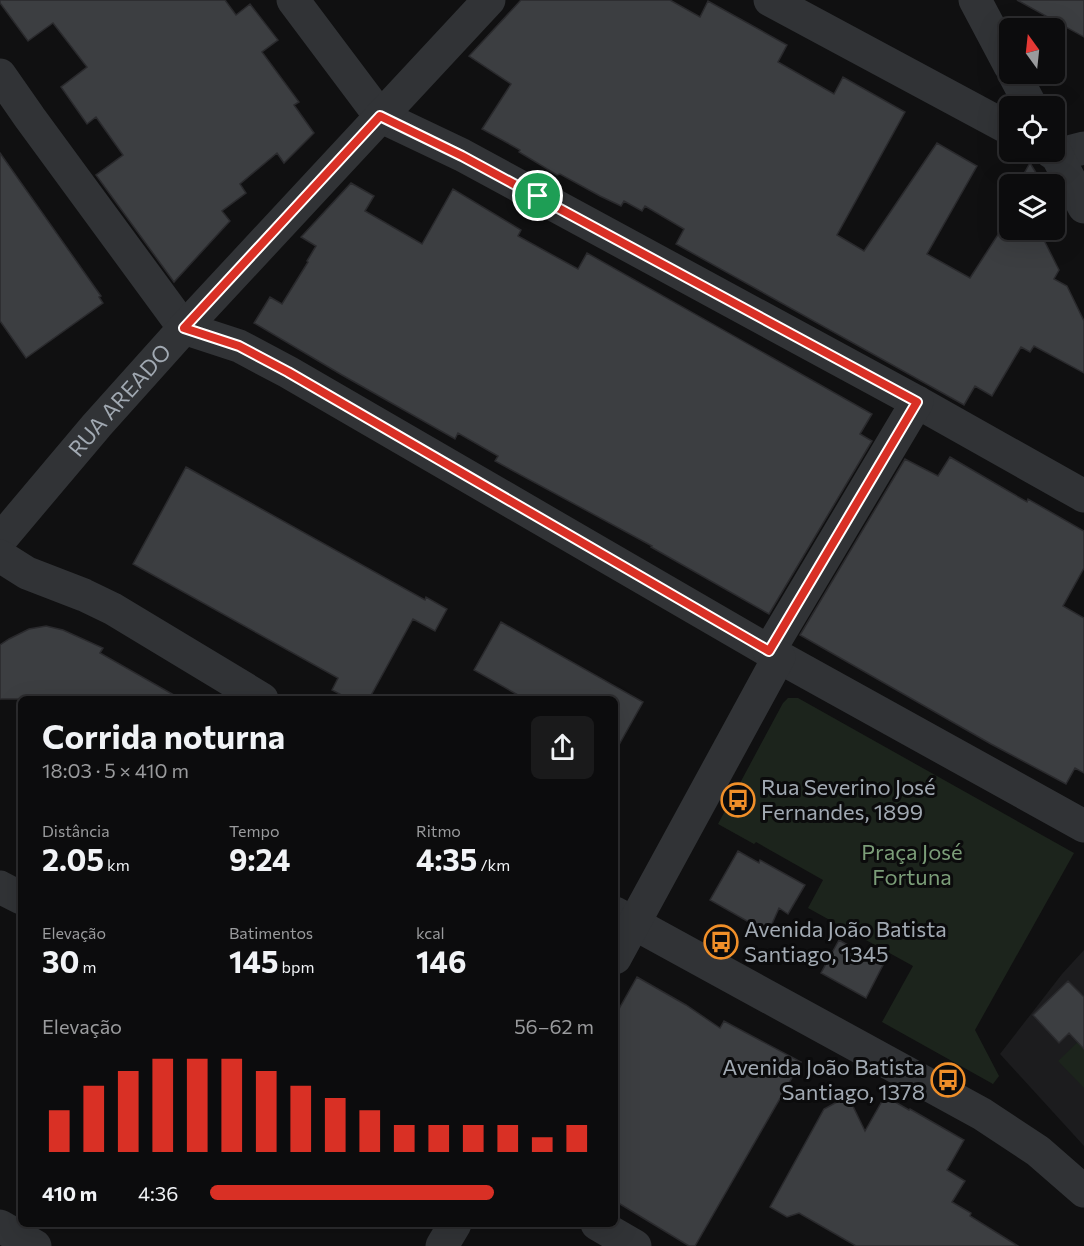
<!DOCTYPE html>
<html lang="pt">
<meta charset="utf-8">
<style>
body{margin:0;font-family:Commissioner,sans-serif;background:#1a1a1b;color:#f1f3f6;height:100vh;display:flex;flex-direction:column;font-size:22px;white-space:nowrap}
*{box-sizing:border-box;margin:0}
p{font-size:20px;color:#9a9b9d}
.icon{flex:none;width:33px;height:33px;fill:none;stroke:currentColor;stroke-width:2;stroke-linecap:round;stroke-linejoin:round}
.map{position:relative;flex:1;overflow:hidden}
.panel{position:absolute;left:18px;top:696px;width:600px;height:531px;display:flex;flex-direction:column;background:#0c0c0d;border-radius:9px;box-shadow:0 6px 24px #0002,0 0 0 2px #2c2c2e}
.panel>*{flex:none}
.needle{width:39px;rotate:345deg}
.tools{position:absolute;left:999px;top:18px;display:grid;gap:12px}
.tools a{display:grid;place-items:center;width:66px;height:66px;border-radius:9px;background:#0c0c0d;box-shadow:0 6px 24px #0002,0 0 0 2px #2c2c2e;font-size:30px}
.pin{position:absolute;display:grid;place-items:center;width:51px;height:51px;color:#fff;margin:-26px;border:3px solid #fff;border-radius:50%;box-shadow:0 2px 6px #0007}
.round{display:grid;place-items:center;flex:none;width:63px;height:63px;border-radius:9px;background:#1a1a1b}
.overview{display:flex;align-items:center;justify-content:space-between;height:102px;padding:0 24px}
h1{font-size:33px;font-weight:700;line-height:45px}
.metrics{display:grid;grid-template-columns:repeat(3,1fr);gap:9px;height:102px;padding:6px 24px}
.metrics div{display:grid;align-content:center}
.metrics b{font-size:30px;font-weight:700}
.metrics small{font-size:16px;font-weight:400}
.metrics p{font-size:16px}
.chart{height:168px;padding:12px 24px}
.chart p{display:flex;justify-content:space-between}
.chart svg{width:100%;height:108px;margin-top:6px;stroke:#d93025;stroke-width:6}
ul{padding:0 24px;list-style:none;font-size:20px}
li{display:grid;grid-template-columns:96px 72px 1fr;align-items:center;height:45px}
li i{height:15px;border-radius:8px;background:#d93025}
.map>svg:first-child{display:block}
.built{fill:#1c1c1e}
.green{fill:#1c241c}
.building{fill:#3c3e41;stroke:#2a2a2d;stroke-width:1.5}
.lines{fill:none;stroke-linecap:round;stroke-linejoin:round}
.minor{stroke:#313336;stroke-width:33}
.tertiary{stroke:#313336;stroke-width:33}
.route-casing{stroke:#fff;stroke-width:12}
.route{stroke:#d93025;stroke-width:8}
.labels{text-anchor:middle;stroke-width:6;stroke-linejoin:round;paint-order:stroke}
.street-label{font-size:22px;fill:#a1a9b2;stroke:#0b0b0c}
.poi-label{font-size:22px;fill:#a1a9b2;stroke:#0b0b0c;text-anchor:start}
.park-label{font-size:22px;fill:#7b9d78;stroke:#0b0b0c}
</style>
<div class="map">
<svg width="1084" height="1246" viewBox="0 0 1084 1246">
<rect width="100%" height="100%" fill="#101011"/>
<!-- built -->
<path class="built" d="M1084 950V1146L1000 1054 1062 974Z"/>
<!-- green -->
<path class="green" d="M788 698H798L1074 853 975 1030 999 1076 993 1084 882 1022 913 966 808 908 823 880 756 842 754 844 718 824 783 703Z
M1084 1036V1088L1058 1061Z"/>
<!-- building -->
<path class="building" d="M0 0H225L236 15 250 4 278 40 262 52 299 102 294 105 314 133 284 163 277 153 240 184 246 193 222 211 230 221 174 282 96 175 123 155 96 117 87 124 61 87 87 67 53 23 28 41 0 3Z
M521 0H670L700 17 708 1 787 45 778 62 834 94 843 77 905 112 837 235 864 251 937 143 977 166 927 254 970 278 1010 216V230H1053L1045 242 1059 270 1054 279 1067 286 1084 321V373L1034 346 1030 352 1021 347 992 396 975 386 964 405 676 244 684 229 645 206 642 211 624 201 621 206 600 196 560 174 557 175 519 152 520 150 482 129 511 84 469 56Z
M1017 0H1084V37Z
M0 153 101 296 99 297 103 303 26 358 0 321Z
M1030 163 1043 184H1018Z
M351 183 374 196 365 211 422 244 453 189 521 230 518 236 578 269 587 253 872 414 860 434 872 441 769 614 651 547 652 546 495 461 498 456 458 433 455 439 342 375 254 323 270 297 282 304 308 262 307 261 316 246 301 237Z
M1054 196 1058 198 1065 211 1054 227Z
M950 457 1027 502 1028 499 1084 531V568L1063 606 1084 618V773L1075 768 1066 784 991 744 800 635 905 459 938 476Z
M186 467 425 600 426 597 447 609 435 631 413 619 369 699H349L332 690 338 678 133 564Z
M501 622 643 702 615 752V699H525L474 670Z
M46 626 63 630 103 648 100 653 181 699H0V645L9 639 29 629Z
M738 851 759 863 760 860 805 885 788 914 779 908 768 933 710 900Z
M839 940 883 965 866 998 821 973Z
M637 977 686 1005 720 1028 724 1021 801 1062 695 1246H689L615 1201V1016Z
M1068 981 1084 997V1049L1069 1033 1059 1043 1033 1015Z
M848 1096 865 1131 885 1096 909 1110 910 1109 964 1140 947 1170 965 1181 952 1202 971 1213 970 1216 1018 1246H856L799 1213 787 1217 770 1207 824 1109Z"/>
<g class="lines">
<!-- minor -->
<g class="minor">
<path d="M293 0 380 116 462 155 917 402 1084 496"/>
<path d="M770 0 1010 129"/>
<path d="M0 75 30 118 184 328 239 346 288 372 779 657 1084 826"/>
<path d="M1051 152 1057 155 1084 148"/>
<path id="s1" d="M0 540 97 425 184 328 489 0"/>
<path d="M0 556 27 573 84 595 113 609 262 699"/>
<path d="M769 651 917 402"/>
<path d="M0 887 21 898"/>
<path d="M615 913 982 1114 1038 1151 1084 1191"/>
<path d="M615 958 779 657"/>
<path d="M597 1224 635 1246"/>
<path d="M0 1226 35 1246"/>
<path d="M442 1246 455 1224"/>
</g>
<!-- tertiary -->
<path class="tertiary" d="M975 0 1010 66
M1014 74 1031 106
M1054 150 1084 207"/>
</g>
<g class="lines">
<!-- route casing -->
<g class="route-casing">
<path id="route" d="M380 116 462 156 917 402 769 651 288 372 239 346 184 328Z"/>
</g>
<!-- route -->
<use href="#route" class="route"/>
</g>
<!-- icons -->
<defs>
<g id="bus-ring" transform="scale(1.725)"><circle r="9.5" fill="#0b0b0c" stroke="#f08f29" stroke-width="1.5"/><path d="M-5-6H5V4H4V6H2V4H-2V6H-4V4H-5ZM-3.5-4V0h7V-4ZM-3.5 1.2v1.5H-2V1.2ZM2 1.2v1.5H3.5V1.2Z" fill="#f08f29"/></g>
</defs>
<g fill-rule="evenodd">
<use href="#bus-ring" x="738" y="800"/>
<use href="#bus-ring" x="721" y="942"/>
<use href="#bus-ring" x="948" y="1080"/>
</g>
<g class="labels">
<!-- street labels -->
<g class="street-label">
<text dy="8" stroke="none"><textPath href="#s1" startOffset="184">RUA AREADO</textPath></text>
</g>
<!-- poi labels -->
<g class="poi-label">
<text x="761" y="795">Rua Severino José<tspan x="761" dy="25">Fernandes, 1899</tspan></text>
<text x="744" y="937">Avenida João Batista<tspan x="744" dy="25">Santiago, 1345</tspan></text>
<text x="925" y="1075" text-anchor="end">Avenida João Batista<tspan x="925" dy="25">Santiago, 1378</tspan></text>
</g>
<!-- park labels -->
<g class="park-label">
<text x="912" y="860">Praça José<tspan x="912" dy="25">Fortuna</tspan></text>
</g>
</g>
</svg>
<div class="tools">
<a><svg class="needle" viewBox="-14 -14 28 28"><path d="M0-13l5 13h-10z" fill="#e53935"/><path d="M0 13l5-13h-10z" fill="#9a9b9d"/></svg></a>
<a><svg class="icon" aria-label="locate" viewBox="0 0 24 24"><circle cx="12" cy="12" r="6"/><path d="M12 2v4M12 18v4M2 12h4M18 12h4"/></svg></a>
<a><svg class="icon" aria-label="layers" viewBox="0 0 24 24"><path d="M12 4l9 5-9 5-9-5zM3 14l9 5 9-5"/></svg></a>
</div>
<div class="pin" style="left:538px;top:196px;background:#1e9e55"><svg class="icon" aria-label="arrive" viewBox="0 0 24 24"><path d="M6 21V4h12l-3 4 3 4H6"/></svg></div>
<section class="panel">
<div class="overview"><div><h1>Corrida noturna</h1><p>18:03 · 5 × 410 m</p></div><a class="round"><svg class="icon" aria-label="share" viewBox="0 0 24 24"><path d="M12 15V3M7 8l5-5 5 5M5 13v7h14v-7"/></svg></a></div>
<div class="metrics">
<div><p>Distância</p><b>2.05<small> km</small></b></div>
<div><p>Tempo</p><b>9:24</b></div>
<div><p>Ritmo</p><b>4:35<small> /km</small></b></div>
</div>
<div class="metrics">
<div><p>Elevação</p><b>30<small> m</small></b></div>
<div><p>Batimentos</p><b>145<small> bpm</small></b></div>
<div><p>kcal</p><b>146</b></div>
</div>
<div class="chart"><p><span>Elevação</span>56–62 m</p>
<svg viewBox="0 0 160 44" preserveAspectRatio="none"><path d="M5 44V27M15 44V17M25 44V11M35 44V6M45 44V6M55 44V6M65 44V11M75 44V17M85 44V22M95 44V27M105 44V33M115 44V33M125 44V33M135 44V33M145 44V38M155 44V33"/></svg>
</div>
<ul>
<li><b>410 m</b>4:36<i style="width:74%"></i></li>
</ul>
</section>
</div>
